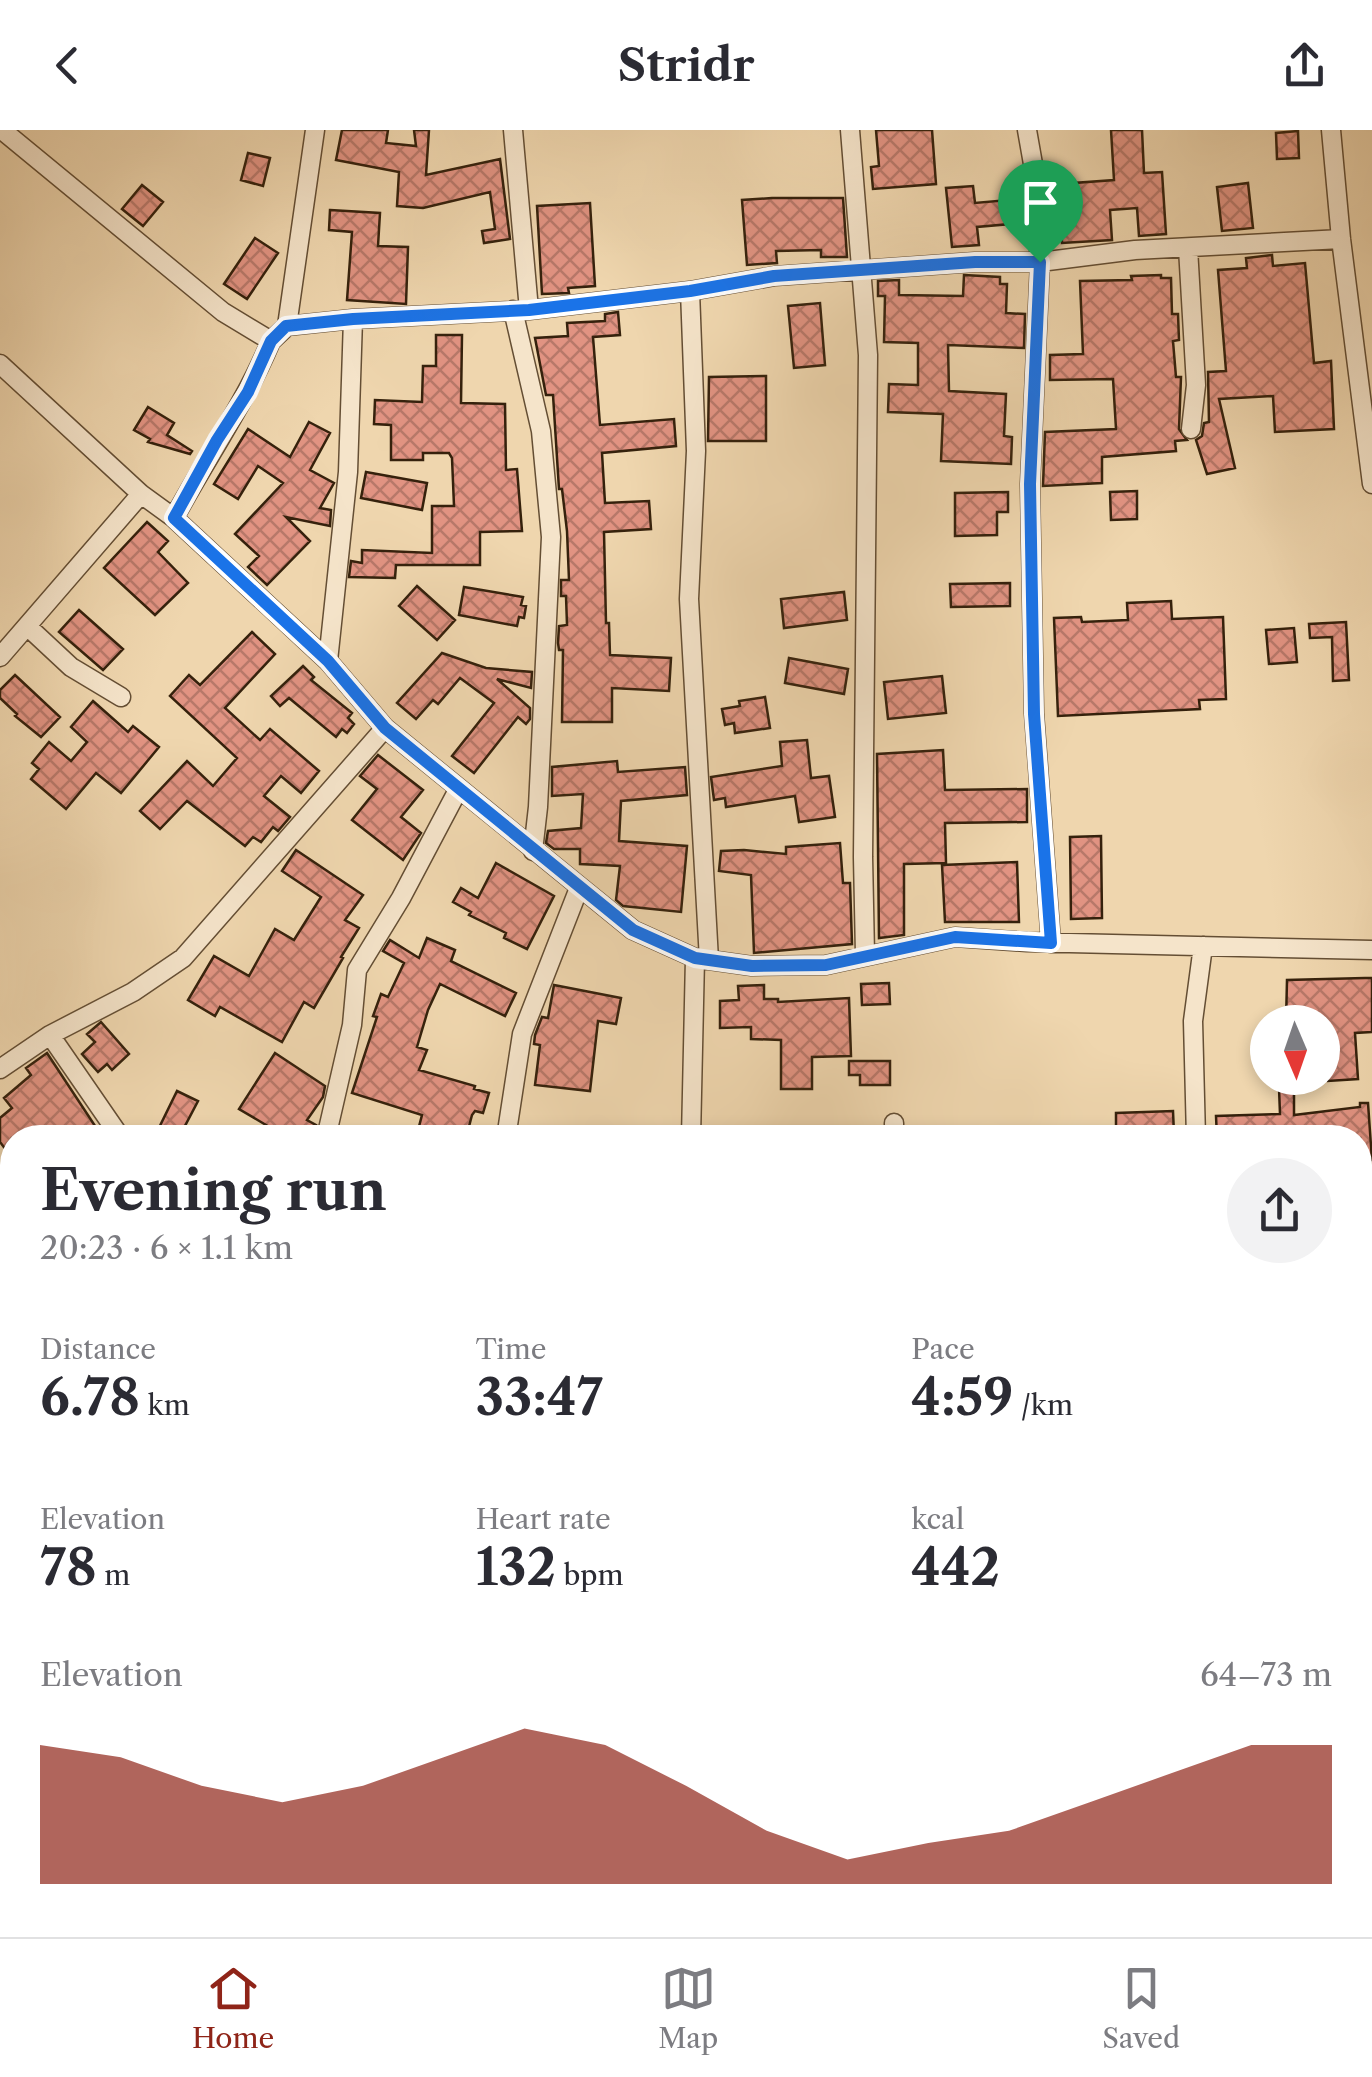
<!DOCTYPE html>
<meta charset="utf-8">
<style>
body{margin:0;font-family:"Libre Caslon Text",serif;background:#f2f2f3;color:#2b2b33;height:100vh;display:flex;flex-direction:column;font-size:38px;white-space:nowrap}
*{box-sizing:border-box;margin:0}
p{font-size:32px;color:#7c7c81}
.icon{flex:none;width:55px;height:55px;fill:none;stroke:currentColor;stroke-width:2;stroke-linecap:round;stroke-linejoin:round}
.map{position:relative;flex:1;overflow:hidden}
.panel{position:absolute;left:0px;top:995px;width:1372px;height:812px;display:flex;flex-direction:column;background:#fff;border-radius:40px 40px 0 0;box-shadow:0 5px 15px #0003}
.panel>*{flex:none}
.needle{width:65px;rotate:178deg}
.fabs{position:absolute;left:1250px;top:875px;display:grid;gap:20px}
.fabs a{display:grid;place-items:center;width:90px;height:90px;border-radius:50%;background:#fff;box-shadow:0 5px 15px #0003;font-size:50px}
.pin{position:absolute;display:grid;place-items:center;width:85px;height:85px;color:#fff;margin:-102px -42px;border-radius:50% 50% 50% 0;rotate:-45deg;box-shadow:0 0 10px #0007}
.pin .icon{rotate:45deg}
.round{display:grid;place-items:center;flex:none;width:105px;height:105px;border-radius:52px;background:#f2f2f3}
.head{display:flex;align-items:center;justify-content:space-between;height:170px;padding:0 40px}
h1{font-size:55px;font-weight:700;line-height:75px}
.metrics{display:grid;grid-template-columns:repeat(3,1fr);gap:15px;height:170px;padding:10px 40px}
.metrics div{display:grid;align-content:center}
.metrics b{font-size:50px;font-weight:700}
.metrics small{font-size:28px;font-weight:400}
.metrics p{font-size:28px}
.chart{height:280px;padding:20px 40px}
.chart p{display:flex;justify-content:space-between}
.chart svg{width:100%;height:180px;margin-top:10px;fill:#8f2418;opacity:.7}
header{display:flex;justify-content:space-between;align-items:center;height:130px;padding:0 40px;background:#fff;font-size:45px;font-weight:700}
.menu{display:flex;justify-content:space-around;align-items:center;height:140px;border-top:2px solid #e1e1e2;background:#fff;font-size:28px;color:#7c7c81}
.menu a{display:grid;justify-items:center;gap:5px}
.menu .current{color:#8f2418}
.map>svg:first-child{display:block}
.building{fill:url(#building-cross-hatch);stroke:#35210c;stroke-width:2.5}
.lines{fill:none;stroke-linecap:round;stroke-linejoin:round}
.street-casing{stroke:#644e34;stroke-width:21}
.street{stroke:#f5e4ca;stroke-width:18}
.route-casing{stroke:#fff;stroke-width:20}
.route{stroke:#1a73e8;stroke-width:12}
</style>
<header><svg class="icon" aria-label="back" viewBox="0 0 24 24"><path d="M15 5l-7 7 7 7"/></svg>Stridr<svg class="icon" aria-label="share" viewBox="0 0 24 24"><path d="M12 15V3M7 8l5-5 5 5M5 13v7h14v-7"/></svg></header>
<div class="map">
<svg width="1372" height="1807" viewBox="0 0 1372 1807">
<defs>
<pattern id="building-cross-hatch" width="8" height="8" patternUnits="userSpaceOnUse" patternTransform="scale(2.5)"><rect width="8" height="8" fill="#e19382"/><path d="M0 0l8 8M0 8l8-8" fill="none" stroke="#b77869"/></pattern>
</defs>
<rect width="100%" height="100%" fill="#efd6ae"/>
<filter id="stains"><feTurbulence type="fractalNoise" baseFrequency=".002" numOctaves="4"/><feColorMatrix values="0 0 0 0 .2 0 0 0 0 .09 0 0 0 0 .02 0 0 0 .5 -.17"/></filter>
<radialGradient id="worn" r=".72"><stop offset=".6" stop-color="#630" stop-opacity="0"/><stop offset="1" stop-color="#630" stop-opacity=".3"/></radialGradient>
<!-- building -->
<path class="building" d="M342 0H388L386 13 416 16 414 0H429L426 45 500 29 510 109 484 113 482 101 495 99 490 62 423 78 397 76 399 42 336 30Z
M876 0H932L936 54 873 59 871 37 879 36Z
M1111 0H1142L1144 43 1162 42 1166 104 1139 106 1137 78 1110 80 1112 110 1062 113 1061 90 1077 88 1074 53 1114 50Z
M1298 1 1299 28 1277 29 1276 3Z
M248 23 270 28 263 56 241 50Z
M1248 53 1253 98 1222 101 1217 57Z
M142 55 163 72 143 96 122 79Z
M973 56 975 73 1008 70 1010 94 977 97 979 115 952 117 946 58Z
M772 68H843L847 127H821V120L776 121 777 133 747 135 742 70Z
M590 73 595 156 568 158 569 163 542 164 537 76Z
M330 80 380 83 378 116 408 117 406 174 347 170 352 102 329 100Z
M255 108 278 123 247 169 224 154Z
M1272 125 1273 136 1305 133 1314 233 1331 231 1334 299 1275 302 1273 266 1219 269 1235 338 1207 344 1196 310 1202 306 1204 293 1209 292 1208 242 1226 241 1218 140 1247 138 1246 128Z
M964 145 1000 147V154H1007L1006 183 1025 184 1024 218 948 215 949 261 1006 264 1004 306 1012 307 1011 334 941 331 943 284 888 282 889 254 918 255V213L884 212 885 166H878V151L899 150V165L963 166Z
M1161 145V148H1171L1172 184H1178L1179 210 1173 211 1176 247H1181L1179 299 1187 310 1175 311 1176 321 1102 327V353L1043 356 1045 302 1116 299 1113 249 1050 250V225L1083 224 1080 151 1132 150 1131 146Z
M820 173 825 235 794 238 788 176Z
M618 182 620 205 593 207 600 295 674 289 676 316 602 323 605 373 649 371 651 399 604 402 606 493H609L610 525 671 528 669 561 612 558V592H562L563 520H559L558 513 559 496 567 495 566 466H561V450H569L567 401 562 359H559L553 265H546L535 208 568 206 567 193 605 191V184Z
M436 205H462L461 273 505 274 506 340 517 339 522 401 480 402V435H396L395 448 349 447 351 431 362 433V420L432 423V376H454L452 328 449 323H423V330H391V295L374 294 375 270 422 272 423 236H436Z
M766 246V311H708L709 247Z
M148 277 174 293 167 305 192 321 190 324 148 312 150 309 134 300Z
M309 292 330 303 310 340 334 353 320 378 331 380 330 396 286 387 310 411 267 455 248 437 259 426 235 404 283 353 258 336 238 369 214 354 248 299 290 327Z
M366 342 427 353 422 380 361 368Z
M1137 361V389L1111 390 1110 362Z
M1008 362V382H997V405L955 406V363Z
M147 392 168 411 158 422 188 453 155 485 104 438Z
M1010 453V476L951 477 950 454Z
M417 456 455 490 437 510 399 476Z
M464 457 523 467 521 475 526 476 524 488 519 487 517 496 459 485Z
M844 462 847 490 784 498 781 469Z
M1171 471 1172 489 1223 487 1226 569 1199 570 1200 579 1058 586 1054 488 1081 487 1082 492 1128 490 1127 473Z
M79 480 123 519 103 540 59 502Z
M1346 492 1349 550 1333 551 1332 507 1310 508 1309 494Z
M1294 498 1297 532 1269 534 1266 500Z
M252 502 275 524 225 578 260 610 270 599 319 641 301 663 281 646 264 666 290 687 278 701 273 697 261 712 253 707 245 716 187 671 160 699 140 681 187 631 213 656 237 628 170 566 189 545 200 555Z
M442 523 486 538 532 542 531 558 497 549 530 578V589L526 594 518 587 474 643 452 626 494 573 460 548 438 574 433 570 416 589 397 573Z
M789 528 848 539 844 564 785 553Z
M303 536 314 547 311 550 352 583 348 588 354 594 347 603 342 599 336 607 289 568 280 576 271 566Z
M15 545 60 587 41 607 15 586 17 584 0 568V560Z
M942 546 946 583 888 589 884 552Z
M765 567 770 598 735 603 734 593 725 595 722 579 740 576 739 571Z
M93 571 128 602 133 596 159 617 121 663 96 643 66 679 31 649 39 639 32 633 49 612 71 631 87 612 71 597Z
M807 610 811 648 829 646 835 687 799 692 795 666 726 677 725 668 714 670 711 647 782 636 780 612Z
M943 620 945 660 1027 659V692L945 693 946 733 904 734V805L879 808 877 624Z
M378 625 423 660 401 687 421 703 403 730 352 690 377 659 360 646Z
M617 631 618 642 685 637 687 665 621 671 619 711 687 716 681 782 623 776 616 770 620 736 580 734V719H554L546 713 548 701 581 698 583 664 552 666V637Z
M1101 706 1102 788 1071 789 1070 707Z
M840 713 843 753H850L852 814 754 823 751 745 719 741 721 721 744 720 786 724V717Z
M296 720 363 765 345 790 359 798 341 827 343 828 314 878 304 872 282 912 220 877 215 886 188 870 214 826 249 846 275 799 294 810 321 767 282 741Z
M1017 732 1019 792H945L942 735Z
M496 733 554 766 527 819 504 808 506 803 469 785 471 782 453 772 461 758 478 768Z
M427 808 455 820 451 831 516 863 505 886 440 854 428 880 417 917 427 920 419 940 475 956 474 959 489 963 483 983 475 981 472 985 466 1008H416L422 985 352 963 377 887 373 886 381 864 388 867 404 833 383 821 390 810 419 828Z
M1365 848H1372V902L1355 903 1358 949 1328 951 1323 892H1286L1287 850Z
M889 853 890 874 862 875 861 854Z
M554 855 621 868 616 894 598 891 590 961 535 955 540 915 534 914 535 905 542 887 548 888Z
M764 855V869H778V872L849 868 851 926 812 927V959H781V910L751 909V897L720 898V871L739 870 738 856Z
M101 892 129 924 112 940 107 934 98 942 82 924 95 912 87 904Z
M47 923 103 1008H12V1028L0 1012V988L12 978 4 968 31 945 26 938Z
M275 923 325 956 323 967 307 990 316 995 310 1008H288L239 979Z
M849 931H890V955H860V945H849Z
M1279 958H1294V985L1360 977V973H1368L1372 1030 1360 1031V1008H1217L1216 986 1280 984Z
M177 961 198 971 185 996 212 1008H154Z
M1173 981 1174 1004 1116 1006V983Z
M0 1191H7L12 1224V1240L0 1242Z
M0 1348H9L12 1417 0 1418Z
M12 1529V1587H0V1530Z
M1360 1639H1372V1704H1360Z
M610 1795H659V1807H610Z"/>
<g class="lines">
<!-- street casing -->
<g class="street-casing">
<path id="street" d="M2 0 223 182 271 211 287 196 353 189 529 180 690 161 775 146 975 132H1040L1135 120 1341 109
M513 0 529 180
M850 0 868 225 863 727 865 825
M1027 0 1033 34 1040 132 1030 354 1034 583 1051 813
M1331 0 1341 109 1372 354
M1188 118 1196 255 1191 299
M690 161 696 321 689 469 709 830
M513 180 541 301 551 407 538 677 533 721
M287 196 315 0
M0 234 141 364 174 388 328 531 385 598 633 800 695 828 752 836 826 835 955 807 1027 812 1372 820
M174 388C206 329 245 273 271 211
M27 496 71 537 121 567
M0 527 141 364
M328 531 348 342 353 189
M50 905 121 1008
M0 939 50 905 133 862 183 828 385 598
M894 993V1008
M326 1008 352 895 357 840 401 768 458 660
M506 1008 522 904 579 758
M691 1008 695 828
M1196 1008 1193 891 1203 816
M0 1152 12 1151
M1360 1214 1372 1212
M0 1336 12 1335
M0 1498H12
M1360 1619H1372
M0 1755 12 1753
M317 1795 318 1807
M694 1795 695 1807
M868 1795 869 1807
M1229 1795 1230 1807
M137 1807 138 1795
M486 1807 487 1795"/>
</g>
<!-- street -->
<use href="#street" class="street"/>
</g>
<g class="lines">
<!-- route casing -->
<g class="route-casing">
<path id="route" d="M975 132H1040L1030 354 1034 584 1051 813 955 807 826 835 752 836 695 828 633 800 385 598 328 531 174 388 217 310 248 262 271 211 286 196 353 189 529 180 690 161 774 146Z"/>
</g>
<!-- route -->
<use href="#route" class="route"/>
</g>
<rect width="100%" height="100%" filter="url(#stains)"/>
<rect width="100%" height="100%" fill="url(#worn)"/>
</svg>
<div class="fabs">
<a><svg class="needle" viewBox="-14 -14 28 28"><path d="M0-13l5 13h-10z" fill="#e53935"/><path d="M0 13l5-13h-10z" fill="#7c7c81"/></svg></a>
</div>
<div class="pin" style="left:1040px;top:132px;background:#1e9e55"><svg class="icon" aria-label="arrive" viewBox="0 0 24 24"><path d="M6 21V4h12l-3 4 3 4H6"/></svg></div>
<section class="panel">
<div class="head"><div><h1>Evening run</h1><p>20:23 · 6 × 1.1 km</p></div><a class="round"><svg class="icon" aria-label="share" viewBox="0 0 24 24"><path d="M12 15V3M7 8l5-5 5 5M5 13v7h14v-7"/></svg></a></div>
<div class="metrics">
<div><p>Distance</p><b>6.78<small> km</small></b></div>
<div><p>Time</p><b>33:47</b></div>
<div><p>Pace</p><b>4:59<small> /km</small></b></div>
</div>
<div class="metrics">
<div><p>Elevation</p><b>78<small> m</small></b></div>
<div><p>Heart rate</p><b>132<small> bpm</small></b></div>
<div><p>kcal</p><b>442</b></div>
</div>
<div class="chart"><p><span>Elevation</span>64–73 m</p>
<svg viewBox="0 0 160 44" preserveAspectRatio="none"><path d="M0 44V10L10 13L20 20L30 24L40 20L50 13L60 6L70 10L80 20L90 31L100 38L110 34L120 31L130 24L140 17L150 10L160 10V44z"/></svg>
</div>
</section>
</div>
<nav class="menu">
<a class="current"><svg class="icon" aria-label="home" viewBox="0 0 24 24"><path d="M3 11l9-7 9 7M6 9v11h12V9"/></svg>Home</a>
<a><svg class="icon" aria-label="map" viewBox="0 0 24 24"><path d="M3 6l6-2 6 2 6-2v14l-6 2-6-2-6 2zM9 4v14M15 6v14"/></svg>Map</a>
<a><svg class="icon" aria-label="saved" viewBox="0 0 24 24"><path d="M7 4h10v16l-5-4-5 4z"/></svg>Saved</a>
</nav>
